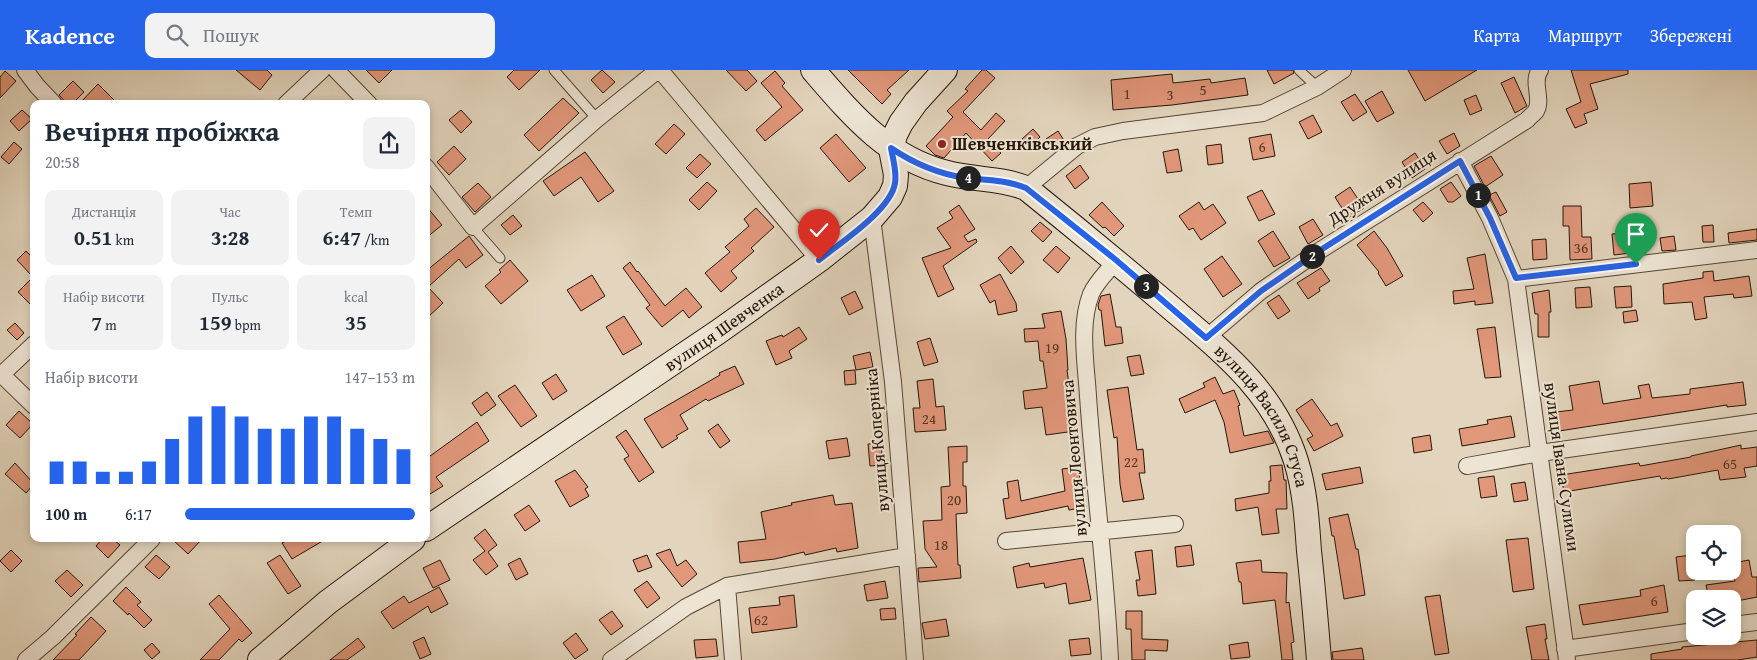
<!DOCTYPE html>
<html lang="uk">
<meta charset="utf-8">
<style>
body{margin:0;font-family:"Gentium Book Plus",serif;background:#f2f2f3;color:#1f2937;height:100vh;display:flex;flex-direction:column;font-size:19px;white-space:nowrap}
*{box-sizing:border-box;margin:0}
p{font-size:16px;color:#747a83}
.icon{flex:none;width:28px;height:28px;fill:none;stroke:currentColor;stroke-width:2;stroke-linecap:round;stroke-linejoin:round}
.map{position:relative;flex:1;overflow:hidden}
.side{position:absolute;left:30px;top:30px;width:400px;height:442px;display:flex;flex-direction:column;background:#fff;border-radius:10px;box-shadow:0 2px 8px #0003}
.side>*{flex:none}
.controls{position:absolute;left:1686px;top:455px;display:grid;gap:10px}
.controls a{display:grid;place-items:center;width:55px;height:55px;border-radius:10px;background:#fff;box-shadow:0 2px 8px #0003;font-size:25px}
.pin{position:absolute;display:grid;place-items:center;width:42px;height:42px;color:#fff;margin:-51px -21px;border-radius:50% 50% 50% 0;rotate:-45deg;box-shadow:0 0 5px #0007}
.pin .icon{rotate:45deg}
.km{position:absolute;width:25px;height:25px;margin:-12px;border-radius:50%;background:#222;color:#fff;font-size:14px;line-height:25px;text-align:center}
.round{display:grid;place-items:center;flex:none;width:52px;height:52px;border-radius:10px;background:#f2f2f3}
.summary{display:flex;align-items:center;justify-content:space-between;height:85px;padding:0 15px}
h1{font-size:28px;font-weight:700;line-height:38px}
.stats{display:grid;grid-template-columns:repeat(3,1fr);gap:8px;height:85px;padding:5px 15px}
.stats div{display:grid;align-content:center;border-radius:10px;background:#f2f2f3;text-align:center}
.stats b{font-size:21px;font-weight:700}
.stats small{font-size:14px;font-weight:400}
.stats p{font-size:14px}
.chart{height:140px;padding:10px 15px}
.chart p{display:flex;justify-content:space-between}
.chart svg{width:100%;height:90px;margin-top:5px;stroke:#2563eb;stroke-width:6}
ul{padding:0 15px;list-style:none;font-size:16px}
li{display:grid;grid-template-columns:80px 60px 1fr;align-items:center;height:38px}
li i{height:12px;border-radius:6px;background:#2563eb}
header{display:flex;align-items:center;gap:30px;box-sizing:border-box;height:70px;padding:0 25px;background:#2563eb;color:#fff}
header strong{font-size:24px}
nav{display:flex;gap:28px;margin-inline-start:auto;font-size:18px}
.search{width:350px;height:45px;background:#f2f2f3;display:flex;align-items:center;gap:12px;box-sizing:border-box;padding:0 18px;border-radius:10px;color:#747a83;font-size:19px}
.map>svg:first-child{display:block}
.building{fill:#e1977a;stroke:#251607}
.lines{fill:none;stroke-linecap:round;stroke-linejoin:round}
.lane-casing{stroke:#544634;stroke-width:11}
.street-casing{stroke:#544634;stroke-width:18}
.secondary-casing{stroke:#251607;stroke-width:26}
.lane{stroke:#ede4d4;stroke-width:9}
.street{stroke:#ede4d4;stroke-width:16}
.secondary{stroke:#ede4d4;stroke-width:24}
.route-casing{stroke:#fff;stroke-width:10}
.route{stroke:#2563eb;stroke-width:6}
.poi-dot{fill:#8f2418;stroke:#ede4d4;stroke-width:2}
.labels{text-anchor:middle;stroke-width:4;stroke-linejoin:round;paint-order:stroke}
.number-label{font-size:15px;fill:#543624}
.poi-label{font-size:18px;font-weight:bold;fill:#251607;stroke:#ede4d4;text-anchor:start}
.street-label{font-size:18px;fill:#251607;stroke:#ede4d4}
</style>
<header>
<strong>Kadence</strong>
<div class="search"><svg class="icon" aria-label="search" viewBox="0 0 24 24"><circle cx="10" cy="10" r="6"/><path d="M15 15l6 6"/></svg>Пошук</div>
<nav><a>Карта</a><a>Маршрут</a><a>Збережені</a></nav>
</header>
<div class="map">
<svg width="1757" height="590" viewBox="0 0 1757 590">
<rect width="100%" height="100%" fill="#e3d5bd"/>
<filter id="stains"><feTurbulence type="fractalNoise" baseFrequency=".004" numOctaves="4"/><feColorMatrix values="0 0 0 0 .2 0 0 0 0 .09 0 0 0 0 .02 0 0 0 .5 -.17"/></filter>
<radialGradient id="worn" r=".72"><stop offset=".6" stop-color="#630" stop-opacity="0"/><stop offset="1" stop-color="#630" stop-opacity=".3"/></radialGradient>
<!-- building -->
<path class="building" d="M236 0H267L272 5 260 20Z
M366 0H392L379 13Z
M514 0H540L519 20 507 7Z
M602 0 615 12 603 23 591 10Z
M726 0H747L757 11 746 21Z
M848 0H909L887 20 891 24 882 34Z
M982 0H986L995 8 963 42 981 60 996 43 1005 51 988 69 1001 83 992 91 966 63 944 88 935 85 926 76 953 47 947 41 968 21 965 19Z
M1267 0H1293L1294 3 1274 14Z
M1408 0H1477L1425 31Z
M1571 0H1628V4L1590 14 1598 39 1584 44 1587 53 1575 58 1566 39 1581 32Z
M5 1 16 11 0 28V7Z
M775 1 785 13 782 16 803 40 765 71 756 60 782 37 761 13Z
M1172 4 1173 13 1210 9 1211 13 1245 8 1248 25 1172 35 1113 40 1111 10Z
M1514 7 1527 36 1515 43 1501 13Z
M73 11 84 22 72 34H67L59 25Z
M98 14 118 34H79Z
M1382 21 1394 43 1377 52 1365 31Z
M1355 24 1367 42 1353 51 1341 32Z
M1476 25 1482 40 1470 45 1464 30Z
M563 28 579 43 539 81 524 65Z
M22 40 32 49 19 61 10 51Z
M461 40 472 52 461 63 449 50Z
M1313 45 1322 62 1308 69 1299 52Z
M674 54 685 64 666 84 655 74Z
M1033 59 1040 67 1030 77 1022 69Z
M1058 61 1065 72 1053 80 1046 69Z
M1454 63 1460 76 1447 84 1439 71Z
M836 64 866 98 849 112 820 78Z
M1271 64 1275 86 1253 90 1249 68Z
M14 72 22 79 9 94 1 87Z
M1221 74 1223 93 1208 95 1206 76Z
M454 76 466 89 449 105 437 92Z
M1178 79 1182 101 1167 103 1163 82Z
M585 82 614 121 598 132 581 107 554 126 543 111Z
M1415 83 1425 99 1412 108 1402 92Z
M700 84 711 94 697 108 686 98Z
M1491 86 1503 105 1485 117 1474 96Z
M1080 95 1089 108 1075 119 1066 106Z
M707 112 717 121 699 140 689 130Z
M1451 112 1461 126 1453 132H1448L1440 119Z
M1651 112 1653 136 1630 138 1629 114Z
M478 113 491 127 475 142 462 127Z
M1350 117 1364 138 1348 148 1335 127Z
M1262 120 1275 144 1259 151 1247 127Z
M1496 122 1507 142 1500 146 1489 125Z
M1102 132 1124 156 1114 166 1105 157 1103 158 1089 145Z
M1199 132 1204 140 1213 134 1226 153 1201 170 1193 158 1189 160 1179 146Z
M1423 132 1433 143 1423 152 1413 140Z
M959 135 975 159 964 166 968 172 976 169 977 172 943 196 954 219 938 227 922 188 951 178 937 158 953 148 949 142Z
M426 136 442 155 426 168Z
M1563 136H1581L1582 167H1591L1592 189 1570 190 1569 156H1563Z
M756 138 774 157 751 178 754 181 731 201 737 208 721 222 705 203 730 182 725 177 749 156 744 149Z
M513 145 522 156 510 165 501 155Z
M1313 149 1323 165 1308 174 1299 157Z
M1040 152 1052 162 1043 172 1031 161Z
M1713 155 1714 172H1703L1702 156Z
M1757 159V170L1729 173 1728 163Z
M1273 161 1290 188 1274 197 1258 171Z
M1374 161 1387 178 1403 206 1386 216 1378 203 1379 202 1357 175Z
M1628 163 1630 183 1614 185 1612 164Z
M469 166 483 185 466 198 459 189 428 217 443 233 426 249V201Z
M1674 166 1676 180 1662 181 1660 168Z
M1546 169 1547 189 1533 190 1532 170Z
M1011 176 1024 192 1011 204 998 188Z
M1056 176 1070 188 1058 203 1043 190Z
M26 181 34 189V238L18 222 33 207 17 190Z
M1485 184 1493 233 1475 235V231L1454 234 1453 221 1474 219 1467 188Z
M1222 186 1242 214 1223 227 1204 199Z
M510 190 528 211 501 234 485 216 501 202 499 200Z
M630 192 637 202 638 201 665 236 686 218 702 237 689 248 683 240 662 257 646 238 650 235 623 198Z
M1321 198 1330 211 1319 218 1320 221 1308 229 1297 213Z
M1713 201 1714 211 1749 206 1752 226 1734 228 1733 224 1704 227 1707 248 1695 250 1692 232 1664 234 1663 214 1703 208V202Z
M1000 204 1016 233 1017 241 998 245 995 230 990 233 980 215Z
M592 205 605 226 581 241 567 220Z
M1631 216 1632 237 1616 238 1614 217Z
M1590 217 1592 237 1576 238 1575 218Z
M1549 220 1551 242H1549V267H1538V244H1535L1532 223Z
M855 221 863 238 849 245 841 228Z
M1110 224 1116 257H1121L1123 273 1105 276 1101 240H1099L1098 235 1101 226Z
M1279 225 1290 241 1278 249 1267 233Z
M1636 240 1638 251 1624 253 1623 242Z
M1061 241 1066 269 1068 300H1067L1070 322H1069L1075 361 1046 365 1042 337 1025 339 1023 321 1047 318 1043 291H1040L1038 271 1025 272 1024 259 1045 258 1042 244Z
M624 246 642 274 623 285 606 257Z
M15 253 24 263 17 270 7 260Z
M799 257 807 269 789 281 792 288 776 295 766 271 782 265 783 267Z
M1495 257 1501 307 1485 308 1477 259Z
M930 268 938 292 924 296 917 272Z
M870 282 873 297 856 300 853 286Z
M1140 285 1144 304 1131 306 1127 287Z
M735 296 744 314 708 331 706 329 680 345 688 359 676 366 678 368 662 378 644 349 720 305 719 303Z
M855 300 856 314 845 315 844 301Z
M556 304 567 321 553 330 542 313Z
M1215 307 1223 324 1234 320 1240 335 1238 336 1244 366 1268 361 1274 373 1230 383 1224 352 1215 330 1185 343 1179 329 1205 317 1203 313Z
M933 309 936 337 944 336 946 360 915 362 913 338H920L917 311Z
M1599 311 1603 334 1641 328 1638 316 1649 314 1652 328 1690 324V319L1743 312 1746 335 1727 337V335L1559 361 1556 342 1573 340 1569 316Z
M515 315 537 346 521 357 498 326Z
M1128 317 1137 380 1143 379 1145 403H1139L1144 429 1123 432 1120 414 1117 367 1114 368 1107 320Z
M487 322 496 335 481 346 472 333Z
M1312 329 1331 356 1337 353 1343 366 1314 381 1307 369 1313 366 1296 340Z
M19 341 33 354 20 368 6 355Z
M1511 346 1515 367 1462 376 1459 359 1488 354 1487 350Z
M477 352 489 371 436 407 443 416 430 424 426 418V389Z
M718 354 730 371 720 378 708 361Z
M626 360 654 402 639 412 624 389 629 386 616 367Z
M1430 365 1432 380 1414 383 1412 368Z
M847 368 850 386 829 389 826 371Z
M881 373 883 395 870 396 868 374Z
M1741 375V379L1757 377V396L1744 398 1746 407 1720 410 1718 400 1668 409 1667 408 1661 409 1660 406 1564 422 1561 405 1639 393 1640 396 1691 387V386Z
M967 376V392H963V416H966L967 443 956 444 958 495H960L961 508 919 512 918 498 937 497 925 479 923 451 942 450 941 417 950 416 948 377Z
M15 393 34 414 26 423 5 404Z
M1282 395 1284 410H1286L1287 439H1276L1279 463 1262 465 1258 437 1236 441 1235 429 1269 423V411H1271L1270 396Z
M1078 397 1082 423H1083L1086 437 1069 440 1068 436 1006 449 1003 429 1009 428 1007 412 1018 410 1021 431 1065 421 1062 399Z
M1360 397 1363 413 1326 420 1322 404Z
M575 400 588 417 585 419 589 426 570 437 555 411Z
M1494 406 1497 426 1481 428 1478 408Z
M1525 412 1528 430 1514 432 1511 414Z
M833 425 835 435 852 433 858 478 837 482 836 478 805 485 804 482 775 489 740 493 738 472 766 469 761 442 792 435 791 433Z
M529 435 540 451 525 461 514 445Z
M1348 444 1356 479H1358L1365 525 1344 529 1334 466H1332L1329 448Z
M485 459 497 475 488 482 498 496 486 505 473 490 485 481 474 468Z
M1528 468 1534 519 1513 522 1506 470Z
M102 469H113L120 475 108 488 96 476Z
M172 469H202L188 484Z
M290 469H326L292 489 282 473Z
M1191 475 1194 495 1177 497 1175 477Z
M670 479 677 496 686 490 697 504 682 517 656 484Z
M11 480 22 491 11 502 0 491Z
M1152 480 1156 524 1138 526 1136 510H1140L1135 482Z
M156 485 170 497 159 509 145 497Z
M280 485 301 516 288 524 267 493Z
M647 485 652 497 638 502 633 490Z
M1692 485 1695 510 1679 511 1676 487Z
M520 488 528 504 516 510 508 494Z
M1083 488 1091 530 1069 534 1066 513 1045 518 1044 513 1017 518 1013 497 1029 493 1030 497Z
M440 490 450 510 433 518 423 498Z
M1261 490 1262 502 1287 503 1286 533 1289 532 1294 572 1291 573 1293 590H1282L1275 530 1243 534 1241 512H1239L1236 493Z
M1749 490 1752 507H1757V527L1742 530 1709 529 1706 515 1735 511 1733 493Z
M67 500 83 515 71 527 55 511Z
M647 511 660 528 647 538 634 520Z
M885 511 888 528 867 531 864 515Z
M1664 515 1668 542 1583 555 1579 535 1641 526 1640 520Z
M126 517 141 532 137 535 152 550 144 558 129 543 128 545 113 531Z
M439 517 448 534 431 543 428 536 393 559 381 542 404 526 409 533Z
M219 525 252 563 242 572 239 569 219 590H200L230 559 209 534Z
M794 525 797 557 752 563 749 538 780 535 779 527Z
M1440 525 1449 583 1435 585 1425 527Z
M895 538 896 549 881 550 880 539Z
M612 541 623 556 611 565 599 550Z
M1126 541H1142V569L1168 570 1167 581 1145 580V590H1132L1131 559H1126Z
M91 547 106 561 79 590H53L77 565 75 564Z
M946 549 949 566 925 569 922 553Z
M1545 554 1547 569H1545L1549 590H1532L1526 557Z
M576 563 588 580 575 589 563 573Z
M424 567 431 584 420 589 413 572Z
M358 568 365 577 347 590H330Z
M1089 568 1091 584 1071 586 1069 570Z
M716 569 718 586 696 588 694 570Z
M1757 570V587L1738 590H1651V584L1682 579V577Z
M1248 572 1250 587 1231 589 1229 575Z
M152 573 160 582 152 589 144 580Z
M1362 578 1364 590H1333L1332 582Z"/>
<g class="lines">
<!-- lane casing -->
<g class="lane-casing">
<path id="lane" d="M554 0 597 49
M1299 0 1317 17
M473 157 500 188"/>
</g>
<!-- street casing -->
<g class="street-casing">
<path id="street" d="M25 0 37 16 54 34
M336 0 369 34
M660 0 819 190
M286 34 322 0
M1460 91 1490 148 1516 209 1567 590
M426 97 473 157 597 49 658 0
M1026 118 1077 76 1095 67 1123 61 1263 43 1317 17 1343 0
M872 148 893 312 915 590
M1516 209 1757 180
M1206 268 1261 221 1319 181 1527 50C1529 47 1534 44 1536 41 1543 28 1531 12 1540 0
M0 303 34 336
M0 306 34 274
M1467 396 1540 383 1757 352
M1006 471 1175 454
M727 516 733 590
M1732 555 1757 552
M1565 579 1695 561
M26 590 53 567 152 469
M611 590 686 537 727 516 907 486
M1110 590C1106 502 1094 414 1088 326 1086 294 1079 255 1091 224 1096 212 1108 201 1116 191"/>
</g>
<!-- secondary casing -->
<g class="secondary-casing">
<g id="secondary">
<path id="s1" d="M813 0C851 44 888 89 947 103 974 110 1001 108 1026 118 1072 155 1118 193 1163 231 1219 279 1273 318 1296 391 1305 420 1307 451 1309 481 1313 517 1316 554 1319 590"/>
<path id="s2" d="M426 459 718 262 819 190 872 148 890 127 895 116 896 105 891 79 895 65 901 53 916 32 945 0"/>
<path d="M260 590 328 532 413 469"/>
</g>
</g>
<!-- lane -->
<use href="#lane" class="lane"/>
<!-- street -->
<use href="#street" class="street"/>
<!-- secondary -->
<use href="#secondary" class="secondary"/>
</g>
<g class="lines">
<!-- route casing -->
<g class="route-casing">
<path id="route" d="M819 190C840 173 891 140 895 113 897 102 893 90 891 78 913 93 939 104 966 108 987 110 1006 110 1026 118L1116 190 1206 268 1261 221 1319 181 1460 91 1490 148 1516 208 1636 194"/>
</g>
<!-- route -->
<use href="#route" class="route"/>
</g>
<!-- markers -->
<circle class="poi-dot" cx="942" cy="74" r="5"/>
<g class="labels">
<!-- number labels -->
<g class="number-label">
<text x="1203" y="25">5</text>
<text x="1127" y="29">1</text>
<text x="1170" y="30">3</text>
<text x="1262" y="82">6</text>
<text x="1581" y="183">36</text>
<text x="1052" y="283">19</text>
<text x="929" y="354">24</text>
<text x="1131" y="397">22</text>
<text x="1730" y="399">65</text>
<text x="954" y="435">20</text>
<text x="941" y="480">18</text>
<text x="1654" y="536">6</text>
<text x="761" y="555">62</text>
</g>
<!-- poi labels -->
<g class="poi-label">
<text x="952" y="80">Шевченківський</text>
</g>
<!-- street labels -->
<g class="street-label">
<text transform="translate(1382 117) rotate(-33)" y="6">Дружня вулиця</text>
<text dy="6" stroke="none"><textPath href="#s2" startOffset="360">вулиця Шевченка</textPath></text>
<text dy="6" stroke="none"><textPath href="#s1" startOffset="585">вулиця Василя Стуса</textPath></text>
<text transform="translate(877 370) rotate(-95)" y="6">вулиця Коперніка</text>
<text transform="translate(1074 388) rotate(-95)" y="6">вулиця Леонтовича</text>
<text transform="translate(1562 397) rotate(82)" y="6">вулиця Івана Сулими</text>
</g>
</g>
<rect width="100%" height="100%" filter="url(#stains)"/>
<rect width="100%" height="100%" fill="url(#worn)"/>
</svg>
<div class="controls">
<a><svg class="icon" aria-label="locate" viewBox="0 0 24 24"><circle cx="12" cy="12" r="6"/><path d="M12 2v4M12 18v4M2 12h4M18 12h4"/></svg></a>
<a><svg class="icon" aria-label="layers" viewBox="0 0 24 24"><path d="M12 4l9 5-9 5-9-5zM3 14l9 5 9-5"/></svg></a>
</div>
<div class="pin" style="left:1636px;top:194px;background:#1e9e55"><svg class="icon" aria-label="arrive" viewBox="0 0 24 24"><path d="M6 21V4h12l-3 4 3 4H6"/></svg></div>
<div class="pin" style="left:819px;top:190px;background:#d93025"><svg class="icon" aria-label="check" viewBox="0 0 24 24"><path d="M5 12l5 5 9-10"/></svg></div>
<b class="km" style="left:1478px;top:125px">1</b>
<b class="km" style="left:1312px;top:186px">2</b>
<b class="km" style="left:1146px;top:216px">3</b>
<b class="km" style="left:968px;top:108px">4</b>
<section class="side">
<div class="summary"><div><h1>Вечірня пробіжка</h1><p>20:58</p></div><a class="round"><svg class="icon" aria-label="share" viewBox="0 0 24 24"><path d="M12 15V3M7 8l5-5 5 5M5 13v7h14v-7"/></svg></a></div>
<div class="stats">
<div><p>Дистанція</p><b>0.51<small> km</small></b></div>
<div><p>Час</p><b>3:28</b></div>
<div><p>Темп</p><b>6:47<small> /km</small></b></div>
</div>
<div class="stats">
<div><p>Набір висоти</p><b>7<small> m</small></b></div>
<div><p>Пульс</p><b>159<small> bpm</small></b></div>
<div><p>kcal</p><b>35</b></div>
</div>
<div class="chart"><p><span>Набір висоти</span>147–153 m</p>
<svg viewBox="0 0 160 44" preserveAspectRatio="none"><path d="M5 44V33M15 44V33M25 44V38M35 44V38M45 44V33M55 44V22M65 44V11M75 44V6M85 44V11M95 44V17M105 44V17M115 44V11M125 44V11M135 44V17M145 44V22M155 44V27"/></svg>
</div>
<ul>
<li><b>100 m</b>6:17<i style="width:100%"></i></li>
</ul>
</section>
</div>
